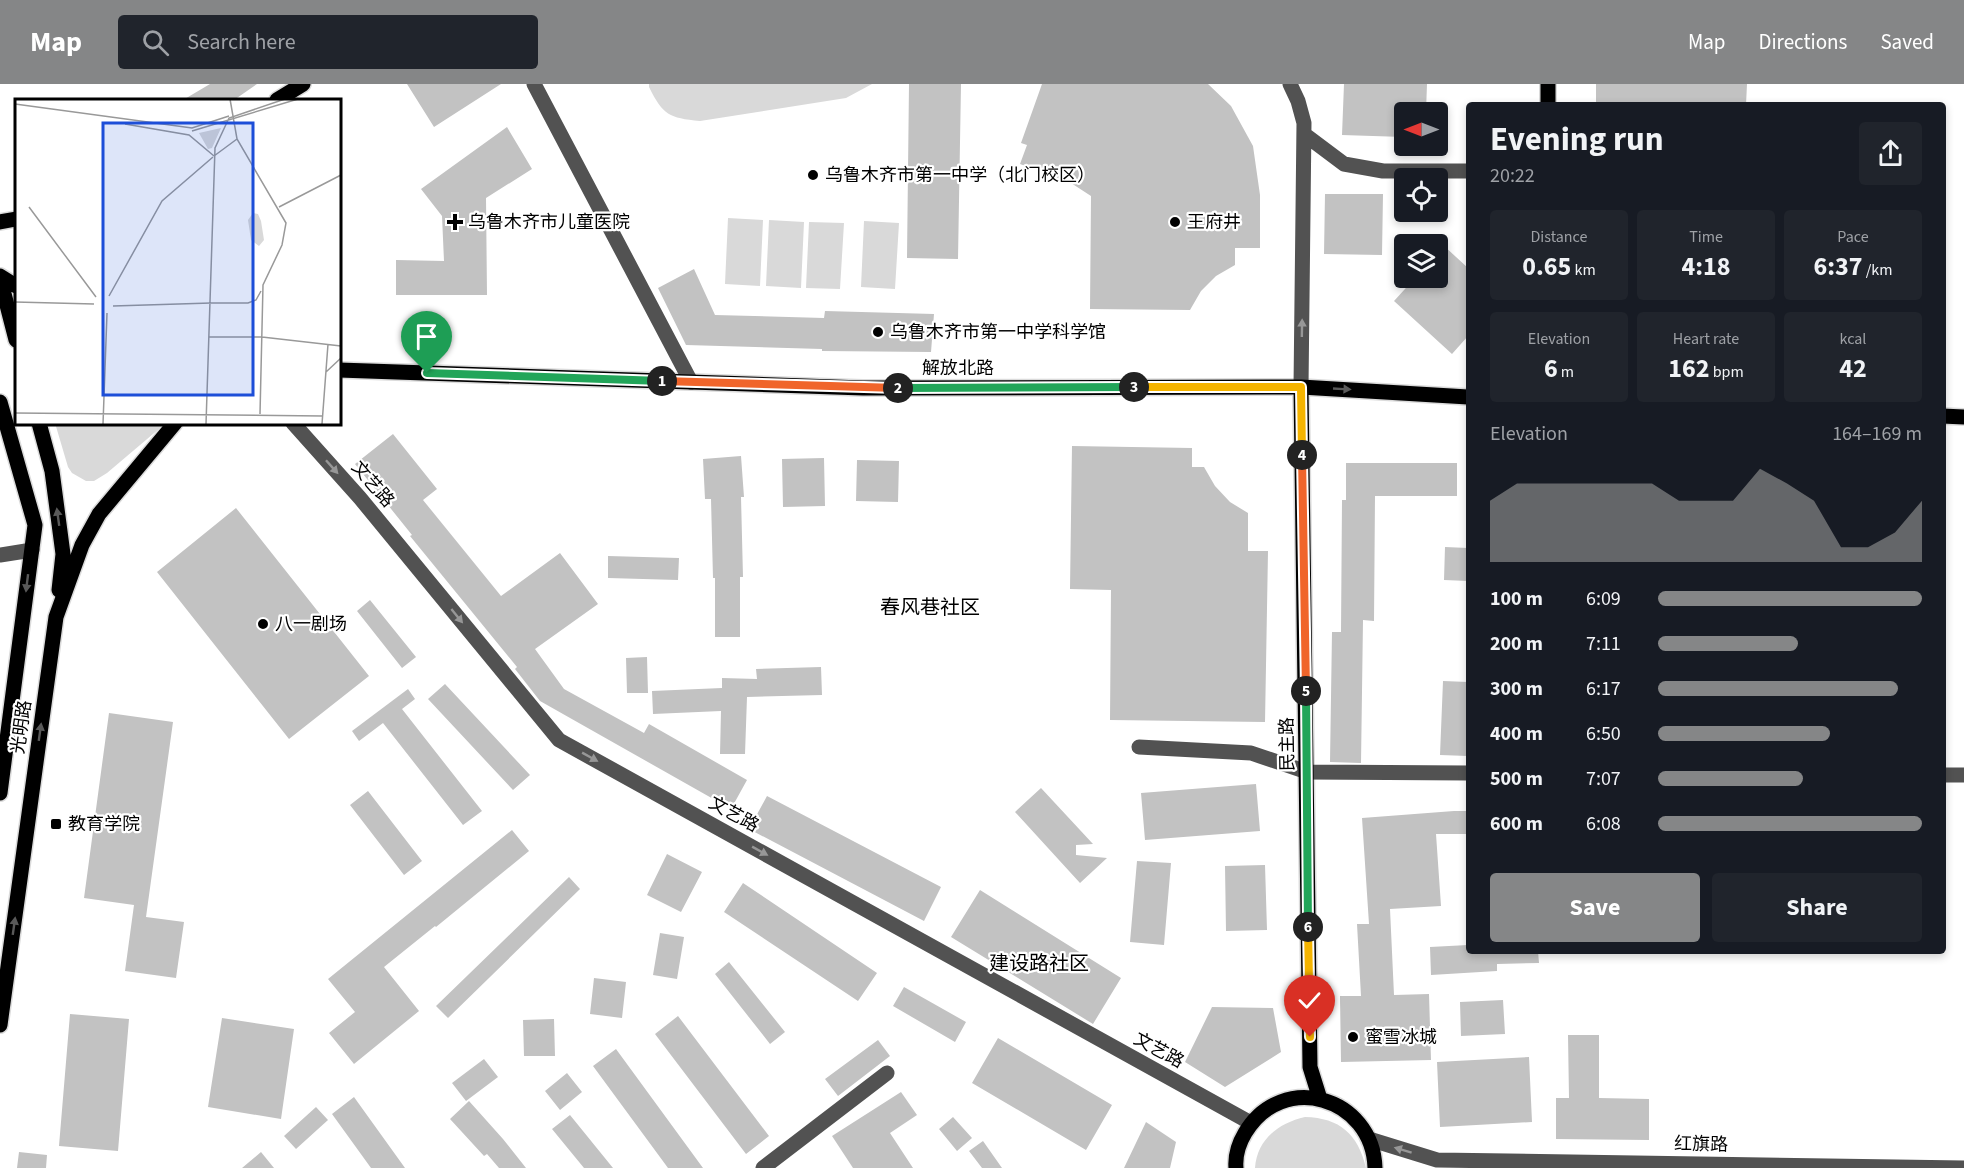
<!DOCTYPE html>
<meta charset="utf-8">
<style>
body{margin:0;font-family:"Source Sans 3","Noto Sans SC",sans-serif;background:#20242c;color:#f1f3f6;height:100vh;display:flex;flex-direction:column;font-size:22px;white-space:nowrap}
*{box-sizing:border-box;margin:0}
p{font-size:20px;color:#9ea1a6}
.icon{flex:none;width:33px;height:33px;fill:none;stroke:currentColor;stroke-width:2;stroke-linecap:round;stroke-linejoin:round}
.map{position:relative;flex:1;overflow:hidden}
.drawer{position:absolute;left:1466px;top:18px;width:480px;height:852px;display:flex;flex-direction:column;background:#171b24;border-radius:6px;box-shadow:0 3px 9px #0003}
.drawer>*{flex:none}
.needle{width:39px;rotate:270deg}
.tools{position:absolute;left:1394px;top:18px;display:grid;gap:12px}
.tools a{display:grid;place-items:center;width:54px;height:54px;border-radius:6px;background:#171b24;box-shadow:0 3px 9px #0003;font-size:30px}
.pin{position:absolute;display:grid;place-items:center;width:51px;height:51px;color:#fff;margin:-62px -26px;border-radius:50% 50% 50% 0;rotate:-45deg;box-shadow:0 0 6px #0007}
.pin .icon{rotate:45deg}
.km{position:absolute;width:30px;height:30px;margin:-15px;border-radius:50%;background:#222;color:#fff;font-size:16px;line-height:30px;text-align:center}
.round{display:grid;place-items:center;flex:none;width:63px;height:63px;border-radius:6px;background:#20242c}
.overview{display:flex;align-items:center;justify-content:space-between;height:102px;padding:0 24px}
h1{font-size:33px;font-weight:700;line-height:45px}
.stats{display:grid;grid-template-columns:repeat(3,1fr);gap:9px;height:102px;padding:6px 24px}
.stats div{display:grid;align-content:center;border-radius:6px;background:#20242c;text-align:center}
.stats b{font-size:26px;font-weight:700}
.stats small{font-size:16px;font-weight:400}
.stats p{font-size:16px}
.chart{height:168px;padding:12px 24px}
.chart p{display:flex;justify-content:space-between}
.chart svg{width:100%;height:108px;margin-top:6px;fill:#858687;opacity:.7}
.cta{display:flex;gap:12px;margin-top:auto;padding:12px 24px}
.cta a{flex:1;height:69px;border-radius:6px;background:#858687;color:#fff;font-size:24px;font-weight:700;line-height:69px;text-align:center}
.cta a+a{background:#20242c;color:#f1f3f6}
ul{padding:0 24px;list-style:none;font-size:20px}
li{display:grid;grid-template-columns:96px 72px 1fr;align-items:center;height:45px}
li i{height:15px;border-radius:8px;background:#858687}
header{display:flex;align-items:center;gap:36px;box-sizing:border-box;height:84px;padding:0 30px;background:#858687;color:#fff}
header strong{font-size:28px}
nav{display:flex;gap:33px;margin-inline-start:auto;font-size:21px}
.search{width:420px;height:54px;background:#20242c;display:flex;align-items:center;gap:15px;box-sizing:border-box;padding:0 21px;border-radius:6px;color:#9ea1a6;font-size:22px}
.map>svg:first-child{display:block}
.green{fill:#d9d9d9}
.building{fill:#c2c2c2}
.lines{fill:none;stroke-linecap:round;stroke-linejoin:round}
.major-casing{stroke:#dbdbdb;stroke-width:18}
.minor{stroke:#525252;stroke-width:15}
.major{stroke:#000;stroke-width:15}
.oneway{fill:#979797}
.oneway2{fill:#595959}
.split-1-casing{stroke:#fff;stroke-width:12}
.split-2-casing{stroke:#fff;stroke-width:12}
.split-3-casing{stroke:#fff;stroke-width:12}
.split-4-casing{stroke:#fff;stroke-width:12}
.split-5-casing{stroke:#fff;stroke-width:12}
.split-6-casing{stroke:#fff;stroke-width:12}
.split-7-casing{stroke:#fff;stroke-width:12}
.split-1{stroke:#22a559;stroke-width:8}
.split-2{stroke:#f0652b;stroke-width:8}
.split-3{stroke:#22a559;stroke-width:8}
.split-4{stroke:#f5b400;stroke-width:8}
.split-5{stroke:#f0652b;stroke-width:8}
.split-6{stroke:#22a559;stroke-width:8}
.split-7{stroke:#f5b400;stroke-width:8}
.poi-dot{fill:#000;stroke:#fff;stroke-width:2}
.labels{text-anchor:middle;stroke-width:4.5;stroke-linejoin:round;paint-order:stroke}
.poi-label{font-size:18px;fill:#000;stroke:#fff;text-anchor:start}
.street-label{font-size:18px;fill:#000;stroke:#fff}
.neighbourhood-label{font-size:20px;fill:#000;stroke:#fff}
.inset-road{fill:none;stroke:#999;stroke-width:1.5}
.view{fill:#1d4ed8;fill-opacity:0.15;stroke:#1d4ed8;stroke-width:3}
.inset-edge{fill:none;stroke:#000;stroke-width:3}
</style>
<header>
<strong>Map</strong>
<div class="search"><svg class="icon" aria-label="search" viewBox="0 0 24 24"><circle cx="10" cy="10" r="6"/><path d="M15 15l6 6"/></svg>Search here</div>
<nav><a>Map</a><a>Directions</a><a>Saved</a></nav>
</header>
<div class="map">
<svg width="1964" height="1084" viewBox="0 0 1964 1084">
<rect width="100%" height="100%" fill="#fff"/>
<!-- green -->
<path class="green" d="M649 0H872L846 14 700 37C669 34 663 31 649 3Z
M728 134 763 136 760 202 725 200Z
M769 136 804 138 801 204 766 202Z
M864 137 899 139 895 205 861 203Z
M809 138 844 139 840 205 806 204Z
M55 339H166L107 389 94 397H86L72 389 68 383Z
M1305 1033C1340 1034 1358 1050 1366 1084H1255C1257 1055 1279 1039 1305 1033Z"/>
<!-- building -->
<path class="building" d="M210 0H257L234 16H183Z
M407 0H501L434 43Z
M909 0H961L958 175 907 174Z
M1042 0H1208L1231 22 1253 62 1260 111V164H1235V181L1216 192 1201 207 1190 226 1090 225 1091 112 1071 99 1020 80 1027 61 1021 59Z
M1344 0H1427L1426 28H1404V53L1342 51Z
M1596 0H1747L1746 21H1596Z
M507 43 532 85 486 114 487 211H396V176L444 177 442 132 421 105Z
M1325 110H1383L1382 171 1324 170Z
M1443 161 1468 184V252L1452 270 1394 217 1415 194H1437V169Z
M694 185 715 231 824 234 825 227 934 230 931 268 822 267V265L686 261 658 204Z
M393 350 437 405 423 416 501 512 560 469 598 520 535 565 564 605 644 649 649 640 747 696 731 725 540 617 515 585 517 583 410 452 412 451 355 380Z
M1072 362 1192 364V383H1204L1215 402 1230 418 1248 429V467H1268L1265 638 1110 636 1111 506 1070 505Z
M741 372 744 413H741L743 493H740V553H715V494H713L711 415H705L703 375Z
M824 374 825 422 783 423 782 375Z
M857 376 899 377 898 418 856 417Z
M1346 379H1457V412H1375L1374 537 1363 536 1361 679 1330 678 1332 548H1341L1342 416H1346Z
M236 424 369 592 289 655 157 488Z
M1445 463 1468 464V497L1444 496Z
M608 472 679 474 678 496 608 494Z
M370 516 416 573 402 584 357 527Z
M647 573 648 609H627L626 574Z
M821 583 822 611 747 613 745 670H720L721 627 653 630 652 607 722 604V594L757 595 756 585Z
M1443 597 1468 598V672L1440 671Z
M445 600 530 691 513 706 428 615Z
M408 605 415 615 402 625 482 727 463 741 383 639 359 657 352 647Z
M109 629 173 638 146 833 184 838 176 894 125 887 134 821 84 814Z
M1256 700 1260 747 1145 756 1141 709Z
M1041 704 1093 760 1076 761V771L1107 774 1080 799 1015 728Z
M368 707 422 777 404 791 350 721Z
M767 712 941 803 924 837 749 745Z
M1454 727H1468V750H1436L1441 822 1390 825 1394 911 1429 910 1431 976 1341 978 1340 912H1361L1357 840H1369L1362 734Z
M512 746 529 767 436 843 435 842 384 883 419 927 354 980 329 949 355 928 328 895Z
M667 770 702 788 681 828 647 811Z
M1137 777 1171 779 1164 861 1130 858Z
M1265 781 1267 846 1226 847 1225 782Z
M569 793 580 805 448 934 436 922Z
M743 799 877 889 858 917 724 828Z
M980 806 1121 894 1093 940 951 853Z
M660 849 684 853 677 895 653 891Z
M1468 861V867H1538L1539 879 1497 880V887L1431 891 1430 863Z
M729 878 785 948 770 960 715 890Z
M594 894 626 898 622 934 590 930Z
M904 903 966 938 955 958 893 922Z
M1503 916 1505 950 1461 952 1460 918Z
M1212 923 1273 924 1281 968 1225 1003 1185 978Z
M70 930 129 935 118 1067 59 1062Z
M678 932 769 1052 746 1070 655 950Z
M222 934 294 945 281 1035 208 1023Z
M554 935 555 972H524L523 936Z
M1568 951H1599V1014L1649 1015V1056L1556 1055V1014H1569Z
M998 954 1112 1021 1086 1066 972 999Z
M878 956 890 972 838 1012 825 995Z
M616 965 703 1084H668L593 982Z
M1529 973 1532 1038 1440 1043 1437 978Z
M484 975 498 993 466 1017 452 999Z
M567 989 582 1008 560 1026 545 1007Z
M901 1008 917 1031 890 1049 913 1084H853L832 1052Z
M354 1013 405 1084H371L332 1030Z
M469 1017 503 1055 526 1084H499L487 1070 484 1072 450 1035Z
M316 1023 328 1036 296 1065 284 1052Z
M570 1031 613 1084H584L552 1045Z
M953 1033 972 1054 957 1067 939 1045Z
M1146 1038 1176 1058 1170 1084H1124Z
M983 1057 1002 1084H982L969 1067Z
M19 1068 47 1071 46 1084H17Z
M261 1068 274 1084H242Z"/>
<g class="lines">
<!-- major casing -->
<g class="major-casing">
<path id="major" d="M1548 0V21
M277 16 303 0
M0 138 16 135
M0 192 16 202
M0 194 16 256
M339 286 863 304 1301 303 1468 313
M1301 303 1310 983 1320 1015
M0 318 35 441 0 709
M1942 332 1964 333
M39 339 52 387 63 470 59 506
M0 941 56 533 82 461 99 430 175 339
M1236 1084C1235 1072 1239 1059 1245 1049 1282 986 1373 1013 1375 1084"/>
</g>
<!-- minor -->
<path class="minor" d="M534 0 691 298
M1290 0 1298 17 1304 39 1301 303
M1304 50 1344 80 1383 87H1468
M293 339 360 414 559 656 1251 1039
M0 471 32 466
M1139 663 1251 669 1307 688 1468 689
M1942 691H1964
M1369 1055 1437 1076 1964 1084
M763 1084 887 989"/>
<!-- major -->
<use href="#major" class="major"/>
</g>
<!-- one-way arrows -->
<defs><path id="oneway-solid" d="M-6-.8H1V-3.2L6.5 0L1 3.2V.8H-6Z" transform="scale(1.5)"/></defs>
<g class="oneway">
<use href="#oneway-solid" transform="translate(1302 244) rotate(-89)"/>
<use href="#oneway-solid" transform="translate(332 383) rotate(48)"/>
<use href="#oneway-solid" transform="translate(457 532) rotate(51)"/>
<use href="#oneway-solid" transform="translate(590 673) rotate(29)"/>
<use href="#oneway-solid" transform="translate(760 767) rotate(29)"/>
<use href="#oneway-solid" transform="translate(1403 1066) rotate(-163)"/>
</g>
<g class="oneway2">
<use href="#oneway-solid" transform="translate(1342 305) rotate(3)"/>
<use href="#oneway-solid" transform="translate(58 433) rotate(-98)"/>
<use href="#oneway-solid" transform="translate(27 499) rotate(97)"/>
<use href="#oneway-solid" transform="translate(40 648) rotate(-82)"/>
<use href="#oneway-solid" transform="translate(14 842) rotate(-82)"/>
</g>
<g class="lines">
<!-- split-1 casing -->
<g class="split-1-casing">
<path id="split-1" d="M427 289 662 297"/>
</g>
<!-- split-2 casing -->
<g class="split-2-casing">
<path id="split-2" d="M662 297 898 304"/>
</g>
<!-- split-3 casing -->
<g class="split-3-casing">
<path id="split-3" d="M898 304 1134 303"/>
</g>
<!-- split-4 casing -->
<g class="split-4-casing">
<path id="split-4" d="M1134 303H1301L1302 371"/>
</g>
<!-- split-5 casing -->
<g class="split-5-casing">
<path id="split-5" d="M1302 371 1306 607"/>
</g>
<!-- split-6 casing -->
<g class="split-6-casing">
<path id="split-6" d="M1306 607 1308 843"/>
</g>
<!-- split-7 casing -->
<g class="split-7-casing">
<path id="split-7" d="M1308 843 1310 953"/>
</g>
<!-- split-1 -->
<use href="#split-1" class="split-1"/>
<!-- split-2 -->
<use href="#split-2" class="split-2"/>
<!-- split-3 -->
<use href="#split-3" class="split-3"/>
<!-- split-4 -->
<use href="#split-4" class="split-4"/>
<!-- split-5 -->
<use href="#split-5" class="split-5"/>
<!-- split-6 -->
<use href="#split-6" class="split-6"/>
<!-- split-7 -->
<use href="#split-7" class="split-7"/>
</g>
<!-- markers -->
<g class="poi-dot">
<circle cx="813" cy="91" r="6"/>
<path d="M452 129h6v6h6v6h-6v6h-6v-6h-6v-6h6z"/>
<circle cx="1175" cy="138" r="6"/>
<circle cx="878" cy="248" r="6"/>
<circle cx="263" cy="540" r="6"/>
<rect x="50" y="734" width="12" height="12" rx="3"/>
<circle cx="1353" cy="953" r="6"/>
</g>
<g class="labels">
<!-- poi labels -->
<g class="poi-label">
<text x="825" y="97">乌鲁木齐市第一中学（北门校区）</text>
<text x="468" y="144">乌鲁木齐市儿童医院</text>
<text x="1187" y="144">王府井</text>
<text x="890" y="254">乌鲁木齐市第一中学科学馆</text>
<text x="275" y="546">八一剧场</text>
<text x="68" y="746">教育学院</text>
<text x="1365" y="959">蜜雪冰城</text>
</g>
<!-- street labels -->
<g class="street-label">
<text x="958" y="290">解放北路</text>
<text transform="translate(373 400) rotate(49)" y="6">文艺路</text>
<text transform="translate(21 643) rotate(-82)" y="6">光明路</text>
<text transform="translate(1287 660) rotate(-91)" y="6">民主路</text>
<text transform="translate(734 730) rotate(29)" y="6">文艺路</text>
<text transform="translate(1159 966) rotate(29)" y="6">文艺路</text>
<text transform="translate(1701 1060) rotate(1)" y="6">红旗路</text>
</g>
<!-- neighbourhood labels -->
<g class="neighbourhood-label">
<text x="930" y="530">春风巷社区</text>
<text x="1039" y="886">建设路社区</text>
</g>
</g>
<!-- overview -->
<g transform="translate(15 15)">
<rect width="326" height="326" fill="#fff"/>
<path d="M206 29 197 49 193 50 184 34ZM238 114 243 115 246 122 249 141 244 147 236 141 233 121Z" fill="#d9d9d9"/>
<path class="inset-road" d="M215 0 222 40 271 124 267 146 248 186 245 315M0 5 177 29 214 17M110 25 174 36 199 57M177 32 283 0M199 57 222 40M14 108 81 198M264 108 326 76M94 197 147 102 198 58M0 203 79 205M196 204H233L241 201 246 192M98 207 196 204M194 238H247L326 247M311 273 326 259M0 314 308 317M88 325 92 214M191 325 200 49 214 19 270 0M307 325 313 245"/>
<path class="view" d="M88 24H238V296H88Z"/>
<rect width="326" height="326" class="inset-edge"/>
</g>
</svg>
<div class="tools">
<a><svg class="needle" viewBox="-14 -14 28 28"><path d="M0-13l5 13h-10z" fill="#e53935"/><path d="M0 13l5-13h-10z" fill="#9ea1a6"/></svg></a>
<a><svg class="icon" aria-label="locate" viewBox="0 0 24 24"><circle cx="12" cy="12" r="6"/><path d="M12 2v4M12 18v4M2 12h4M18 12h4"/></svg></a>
<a><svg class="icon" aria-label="layers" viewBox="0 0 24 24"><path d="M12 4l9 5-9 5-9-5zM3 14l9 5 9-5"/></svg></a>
</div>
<div class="pin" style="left:427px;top:289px;background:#1e9e55"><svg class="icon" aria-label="arrive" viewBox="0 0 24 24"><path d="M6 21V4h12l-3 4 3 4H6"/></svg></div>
<div class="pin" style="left:1310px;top:953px;background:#d93025"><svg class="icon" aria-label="check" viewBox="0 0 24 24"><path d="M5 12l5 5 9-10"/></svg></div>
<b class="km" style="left:662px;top:297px">1</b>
<b class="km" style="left:898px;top:304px">2</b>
<b class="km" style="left:1134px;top:303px">3</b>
<b class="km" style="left:1302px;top:371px">4</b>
<b class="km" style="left:1306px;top:607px">5</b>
<b class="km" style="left:1308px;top:843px">6</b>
<section class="drawer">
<div class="overview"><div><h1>Evening run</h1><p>20:22</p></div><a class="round"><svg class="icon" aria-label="share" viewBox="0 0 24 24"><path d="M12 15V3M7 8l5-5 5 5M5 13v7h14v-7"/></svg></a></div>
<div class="stats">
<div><p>Distance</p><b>0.65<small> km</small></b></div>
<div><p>Time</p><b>4:18</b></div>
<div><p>Pace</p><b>6:37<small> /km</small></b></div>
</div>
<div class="stats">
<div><p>Elevation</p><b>6<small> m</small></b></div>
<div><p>Heart rate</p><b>162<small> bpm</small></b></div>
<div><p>kcal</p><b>42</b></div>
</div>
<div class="chart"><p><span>Elevation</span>164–169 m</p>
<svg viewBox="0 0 160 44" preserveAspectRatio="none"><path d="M0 44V19L10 12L20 12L30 12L40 12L50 12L60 12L70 19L80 19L90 19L100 6L110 12L120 19L130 38L140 38L150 32L160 19V44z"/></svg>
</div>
<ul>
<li><b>100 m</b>6:09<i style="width:100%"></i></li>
<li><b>200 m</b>7:11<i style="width:53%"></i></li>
<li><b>300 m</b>6:17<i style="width:91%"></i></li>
<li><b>400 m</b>6:50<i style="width:65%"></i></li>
<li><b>500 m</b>7:07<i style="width:55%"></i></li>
<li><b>600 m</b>6:08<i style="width:100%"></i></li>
</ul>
<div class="cta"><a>Save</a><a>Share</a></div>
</section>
</div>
